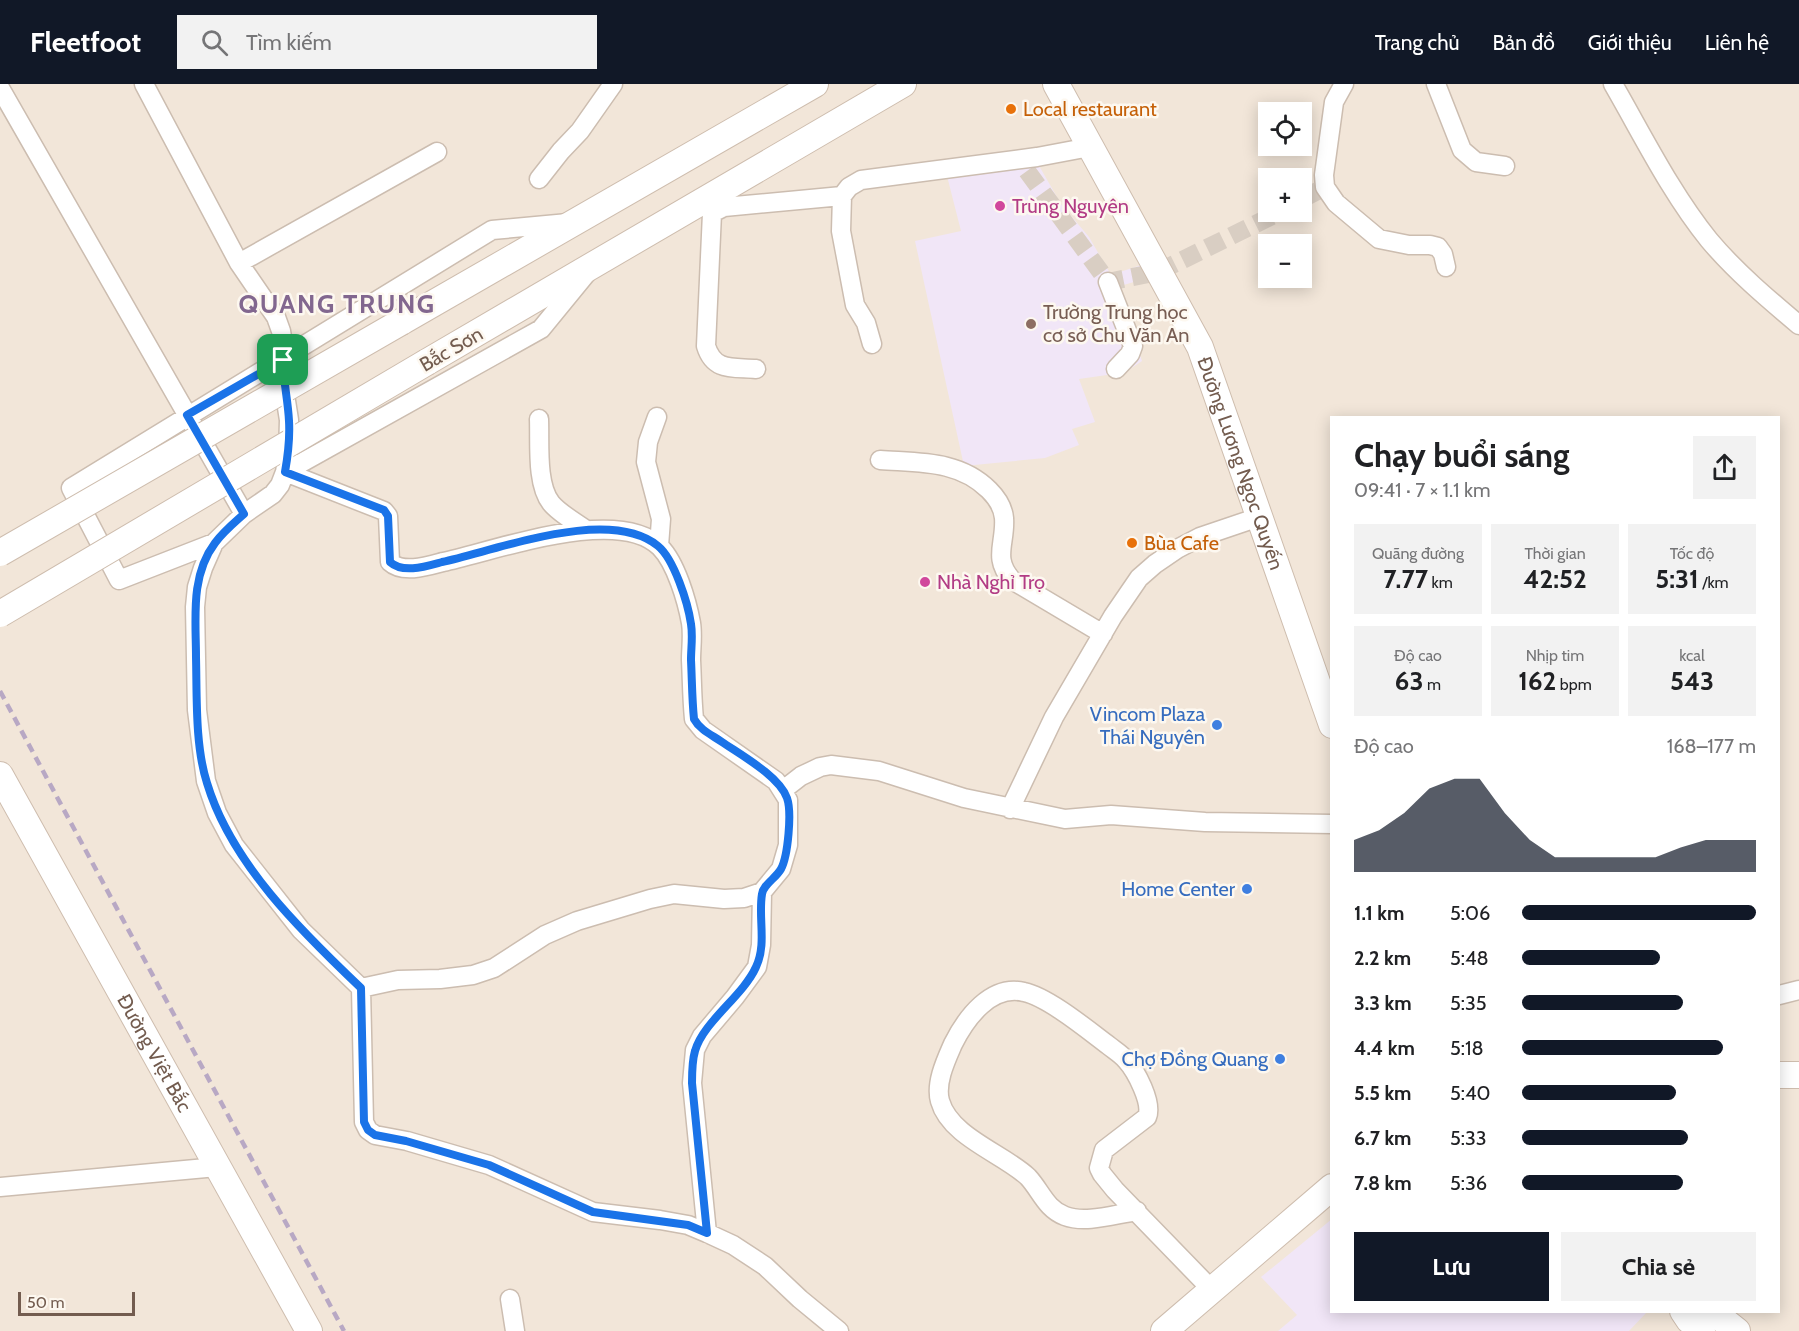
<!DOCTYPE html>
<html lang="vi">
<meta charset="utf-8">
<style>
body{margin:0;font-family:Cabin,sans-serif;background:#f2f2f2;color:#202124;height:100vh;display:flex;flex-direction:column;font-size:22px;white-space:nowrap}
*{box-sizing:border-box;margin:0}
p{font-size:20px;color:#757577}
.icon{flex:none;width:33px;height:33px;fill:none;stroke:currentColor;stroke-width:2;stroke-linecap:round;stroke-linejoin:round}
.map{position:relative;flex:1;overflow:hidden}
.details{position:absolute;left:1330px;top:332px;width:450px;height:897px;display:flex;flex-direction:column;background:#fff;border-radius:0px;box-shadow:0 3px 15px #0003}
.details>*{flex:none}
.buttons{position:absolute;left:1258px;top:18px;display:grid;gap:12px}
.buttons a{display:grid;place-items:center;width:54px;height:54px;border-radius:0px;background:#fff;box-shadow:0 3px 15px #0003;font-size:30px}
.scale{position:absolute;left:18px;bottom:15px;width:117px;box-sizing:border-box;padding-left:6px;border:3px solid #735c4f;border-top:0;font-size:16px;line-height:21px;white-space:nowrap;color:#735c4f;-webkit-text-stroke:4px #fdf8f0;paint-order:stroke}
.pin{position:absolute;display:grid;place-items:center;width:51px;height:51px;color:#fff;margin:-26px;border-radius:12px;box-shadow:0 3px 9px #0006}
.round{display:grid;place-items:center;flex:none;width:63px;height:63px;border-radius:0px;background:#f2f2f2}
.head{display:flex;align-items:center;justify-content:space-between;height:102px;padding:0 24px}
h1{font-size:33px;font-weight:700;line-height:45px}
.metrics{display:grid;grid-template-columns:repeat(3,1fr);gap:9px;height:102px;padding:6px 24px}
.metrics div{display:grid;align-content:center;border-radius:0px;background:#f2f2f2;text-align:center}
.metrics b{font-size:26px;font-weight:700}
.metrics small{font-size:16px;font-weight:400}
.metrics p{font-size:16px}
.chart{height:168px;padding:12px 24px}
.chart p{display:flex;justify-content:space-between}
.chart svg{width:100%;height:108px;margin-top:6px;fill:#111827;opacity:.7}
.primary-button{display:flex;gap:12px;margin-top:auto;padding:12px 24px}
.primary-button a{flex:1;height:69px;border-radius:0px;background:#111827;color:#fff;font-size:24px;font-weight:700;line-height:69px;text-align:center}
.primary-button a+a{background:#f2f2f2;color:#202124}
ul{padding:0 24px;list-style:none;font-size:20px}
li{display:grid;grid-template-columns:96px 72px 1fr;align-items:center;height:45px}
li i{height:15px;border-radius:8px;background:#111827}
header{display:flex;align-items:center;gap:36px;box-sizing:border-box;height:84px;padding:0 30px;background:#111827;color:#fff}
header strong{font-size:28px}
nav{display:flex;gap:33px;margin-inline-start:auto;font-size:21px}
.search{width:420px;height:54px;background:#f2f2f2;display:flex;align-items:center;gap:15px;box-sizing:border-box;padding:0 21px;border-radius:0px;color:#757577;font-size:22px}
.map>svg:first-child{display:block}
.residential{fill:#f2e6d9;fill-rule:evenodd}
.education{fill:#f1e6f7}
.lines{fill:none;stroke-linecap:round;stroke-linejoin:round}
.street-tunnel{stroke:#d9cec3;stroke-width:18;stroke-dasharray:18 9;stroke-linecap:butt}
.street-casing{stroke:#ccbdb0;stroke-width:21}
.secondary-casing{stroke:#cebdae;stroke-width:28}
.street{stroke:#fff;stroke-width:18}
.secondary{stroke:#fff;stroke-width:26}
.rail{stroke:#b8a8c4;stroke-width:4.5;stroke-dasharray:9 6;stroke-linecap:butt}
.secondary-bridge-casing{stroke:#cebdae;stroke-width:28;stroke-linecap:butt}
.secondary-bridge{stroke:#fff;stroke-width:26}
.route-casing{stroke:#fff;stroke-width:12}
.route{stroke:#1a73e8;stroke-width:8}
.food-dot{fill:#e8710a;stroke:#fdf8f0;stroke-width:2}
.hotel-dot{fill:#d1479c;stroke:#fdf8f0;stroke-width:2}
.education-dot{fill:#8d6e63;stroke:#fdf8f0;stroke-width:2}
.shop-dot{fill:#3f7fe0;stroke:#fdf8f0;stroke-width:2}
.labels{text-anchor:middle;stroke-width:5;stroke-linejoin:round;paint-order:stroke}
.food-label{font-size:20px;fill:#c56008;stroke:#fdf8f0;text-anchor:start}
.hotel-label{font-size:20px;fill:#b23c85;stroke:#fdf8f0;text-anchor:start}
.education-label{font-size:20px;fill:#785e54;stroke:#fdf8f0;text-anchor:start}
.street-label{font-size:20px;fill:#735c4f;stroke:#fdf8f0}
.shop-label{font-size:20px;fill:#366cbe;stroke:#fdf8f0;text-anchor:end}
.district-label{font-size:26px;font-weight:bold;letter-spacing:1.5px;fill:#82678f;stroke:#fdf8f0}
</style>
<header>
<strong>Fleetfoot</strong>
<div class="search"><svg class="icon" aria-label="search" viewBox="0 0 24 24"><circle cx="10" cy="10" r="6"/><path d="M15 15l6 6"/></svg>Tìm kiếm</div>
<nav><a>Trang chủ</a><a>Bản đồ</a><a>Giới thiệu</a><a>Liên hệ</a></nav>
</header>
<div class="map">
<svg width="1799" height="1247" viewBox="0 0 1799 1247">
<rect width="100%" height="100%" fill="#fbf4ea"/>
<!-- residential -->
<path class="residential" d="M0 0H1799V1247H0ZM1269 28H1302V62H1269ZM1269 94H1302V128H1269ZM1269 160H1302V194H1269ZM1332 333H1779V1227H1332Z"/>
<!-- education -->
<path class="education" d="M1038 80 1061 120 1089 153 1111 191 1141 181 1147 194 1117 203 1142 277 1130 285 1114 290 1079 295 1095 338 1072 345 1079 361 1045 374 964 382 915 157 961 147 947 92Z
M1332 1135V1227H1643L1646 1229 1629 1247H1278L1297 1231 1261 1193Z"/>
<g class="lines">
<!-- street-tunnel -->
<path class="street-tunnel" d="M1027 87 1108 198 1158 188 1280 128
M1302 115 1325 103"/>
<!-- street casing -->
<g class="street-casing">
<path id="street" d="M144 0 239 179 276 233 281 247 283 259V298L289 336 288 370 285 388 280 401 273 410 244 430 214 459 203 484 197 503 195 523 197 626 206 697 217 729 234 761 301 846 361 904 364 1038 368 1046 375 1051 407 1057 489 1081 593 1128 660 1136 688 1141 707 1149 733 1161 765 1182 800 1215 839 1247
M1344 0 1334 18 1324 91 1325 103 1336 119 1379 155 1409 161H1430L1438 163 1443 170 1446 183
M1436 0 1462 66 1476 78 1505 82
M1613 0C1643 52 1671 109 1709 156 1735 187 1768 215 1799 241
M0 4 244 430
M539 95 561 67 580 47 613 0
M239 179 437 68
M1108 198 1133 262 1130 270 1116 285
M872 260 866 239 855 221 841 147 842 112 849 103 861 96 1037 73 1090 63
M756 285C733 283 714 288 706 262L712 129 724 123 842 112
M657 333 648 358 646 378 661 435 659 462
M539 335C540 359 536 400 551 419 559 429 575 438 585 445
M880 376C919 379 959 376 989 406 997 414 1003 423 1004 434 1006 459 992 474 1012 496L1103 550
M285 388 384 427 388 432 390 478C403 490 428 482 443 478 495 467 618 421 660 463 676 479 687 517 691 539 693 551 691 564 691 576 692 595 692 615 694 635L703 646 776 697 788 716V761L781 785 762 808 744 814 724 815 674 810 650 815 577 837 545 851 494 884 473 891 440 895 398 896 361 904
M285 388 541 245 586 190
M214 459 119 496 71 404 492 146 568 139
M783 706 801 692 820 683 831 681 879 687 964 714 1065 735 1111 731 1205 738 1332 740
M1010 725 1054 633 1113 532 1139 494 1155 480 1177 465 1200 453 1259 433
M1779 911 1799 906
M0 1103 217 1083
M1137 1127C1115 1130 1086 1140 1065 1132 1046 1125 1041 1107 1028 1093 1004 1070 950 1053 940 1017 935 999 946 976 953 960 966 934 991 900 1024 908 1048 913 1088 946 1108 961 1114 966 1121 970 1126 976 1136 987 1153 1019 1147 1033L1104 1066 1099 1084 1102 1090 1115 1106 1213 1207
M707 1149 692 999 695 966 702 952 735 913 757 883 761 861 762 808
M510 1215 515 1247"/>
</g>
<!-- secondary casing -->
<g class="secondary-casing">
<g id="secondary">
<path id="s1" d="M1056 0 1200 263 1332 641"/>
<path d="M401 238 815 0"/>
<path d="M427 278 903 0"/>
<path id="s2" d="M0 691 309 1247"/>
<path d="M1779 991H1799"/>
<path d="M1683 1227 1689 1236 1702 1247"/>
<path d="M1712 1227 1737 1247"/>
<path d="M1164 1247 1332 1103"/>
</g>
</g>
<!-- street -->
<use href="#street" class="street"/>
<!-- secondary -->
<use href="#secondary" class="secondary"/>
<!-- rail -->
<path class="rail" d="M0 607 344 1247"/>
<!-- secondary-bridge casing -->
<g class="secondary-bridge-casing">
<path id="secondary-bridge" d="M0 469 401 238
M0 530 427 278"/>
</g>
<!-- secondary-bridge -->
<use href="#secondary-bridge" class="secondary-bridge"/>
</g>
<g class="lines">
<!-- route casing -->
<g class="route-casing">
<path id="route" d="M283 276C283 296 288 316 289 337 290 354 288 371 285 388L384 426 388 432 390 478C403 490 427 482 442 478 498 466 609 422 658 462 674 475 688 519 691 540 693 552 691 564 691 576 692 596 692 616 694 635 700 646 712 651 722 658 741 671 779 692 787 714 792 728 788 772 781 785 776 794 763 801 762 810 758 834 767 860 756 883 743 912 703 938 695 967 692 977 692 988 692 999L707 1149 688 1141 593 1128 489 1081 406 1057 375 1051 368 1046 364 1038 361 904C301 847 231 779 207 699 195 662 197 612 196 573 196 535 190 492 215 459 223 448 234 439 244 430L187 331Z"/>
</g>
<!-- route -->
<use href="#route" class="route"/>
</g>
<!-- markers -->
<g class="food-dot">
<circle cx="1011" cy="25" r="6"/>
<circle cx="1132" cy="459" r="6"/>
</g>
<g class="hotel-dot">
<circle cx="1000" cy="122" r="6"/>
<circle cx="925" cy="498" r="6"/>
</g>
<circle class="education-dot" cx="1031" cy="240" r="6"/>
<g class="shop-dot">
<circle cx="1217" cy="641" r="6"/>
<circle cx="1247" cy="805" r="6"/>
<circle cx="1280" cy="975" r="6"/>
</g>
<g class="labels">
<!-- food labels -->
<g class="food-label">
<text x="1023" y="32">Local restaurant</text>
<text x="1144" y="466">Bùa Cafe</text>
</g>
<!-- hotel labels -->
<g class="hotel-label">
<text x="1012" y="129">Trùng Nguyên</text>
<text x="937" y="505">Nhà Nghỉ Trọ</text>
</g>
<!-- education labels -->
<g class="education-label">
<text x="1043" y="235">Trường Trung học<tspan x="1043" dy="23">cơ sở Chu Văn An</tspan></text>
</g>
<!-- street labels -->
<g class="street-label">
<text transform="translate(451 265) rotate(-30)" y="7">Bắc Sơn</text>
<text dy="7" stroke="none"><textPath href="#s1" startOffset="423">Đường Lương Ngọc Quyến</textPath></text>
<text dy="7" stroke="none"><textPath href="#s2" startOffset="318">Đường Việt Bắc</textPath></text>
</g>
<!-- shop labels -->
<g class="shop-label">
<text x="1205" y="637">Vincom Plaza<tspan x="1205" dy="23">Thái Nguyên</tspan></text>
<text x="1235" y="812">Home Center</text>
<text x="1268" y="982">Chợ Đồng Quang</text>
</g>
<!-- district labels -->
<g class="district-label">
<text x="337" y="229">QUANG TRUNG</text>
</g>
</g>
</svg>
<div class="buttons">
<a><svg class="icon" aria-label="locate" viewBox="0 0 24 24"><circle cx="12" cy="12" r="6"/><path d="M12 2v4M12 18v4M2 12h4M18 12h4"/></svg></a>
<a>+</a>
<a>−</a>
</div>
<div class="scale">50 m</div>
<div class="pin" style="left:283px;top:276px;background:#1e9e55"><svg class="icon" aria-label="arrive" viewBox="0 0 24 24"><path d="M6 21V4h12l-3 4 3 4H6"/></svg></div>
<section class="details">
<div class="head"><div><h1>Chạy buổi sáng</h1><p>09:41 · 7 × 1.1 km</p></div><a class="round"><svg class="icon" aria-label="share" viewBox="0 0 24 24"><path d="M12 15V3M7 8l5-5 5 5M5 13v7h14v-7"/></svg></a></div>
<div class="metrics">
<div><p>Quãng đường</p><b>7.77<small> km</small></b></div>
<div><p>Thời gian</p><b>42:52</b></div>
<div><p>Tốc độ</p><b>5:31<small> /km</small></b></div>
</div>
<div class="metrics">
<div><p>Độ cao</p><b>63<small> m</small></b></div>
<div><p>Nhịp tim</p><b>162<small> bpm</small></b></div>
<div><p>kcal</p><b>543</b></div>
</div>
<div class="chart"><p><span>Độ cao</span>168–177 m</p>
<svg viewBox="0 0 160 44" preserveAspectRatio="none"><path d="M0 44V31L10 27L20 20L30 10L40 6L50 6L60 20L70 31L80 38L90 38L100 38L110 38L120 38L130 34L140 31L150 31L160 31V44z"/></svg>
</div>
<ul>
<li><b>1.1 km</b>5:06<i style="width:100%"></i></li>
<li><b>2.2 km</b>5:48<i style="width:59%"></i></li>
<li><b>3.3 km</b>5:35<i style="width:69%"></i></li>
<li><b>4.4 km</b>5:18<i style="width:86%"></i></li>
<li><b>5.5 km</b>5:40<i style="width:66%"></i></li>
<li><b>6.7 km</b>5:33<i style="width:71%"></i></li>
<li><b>7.8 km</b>5:36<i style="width:69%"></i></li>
</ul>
<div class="primary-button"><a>Lưu</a><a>Chia sẻ</a></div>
</section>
</div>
